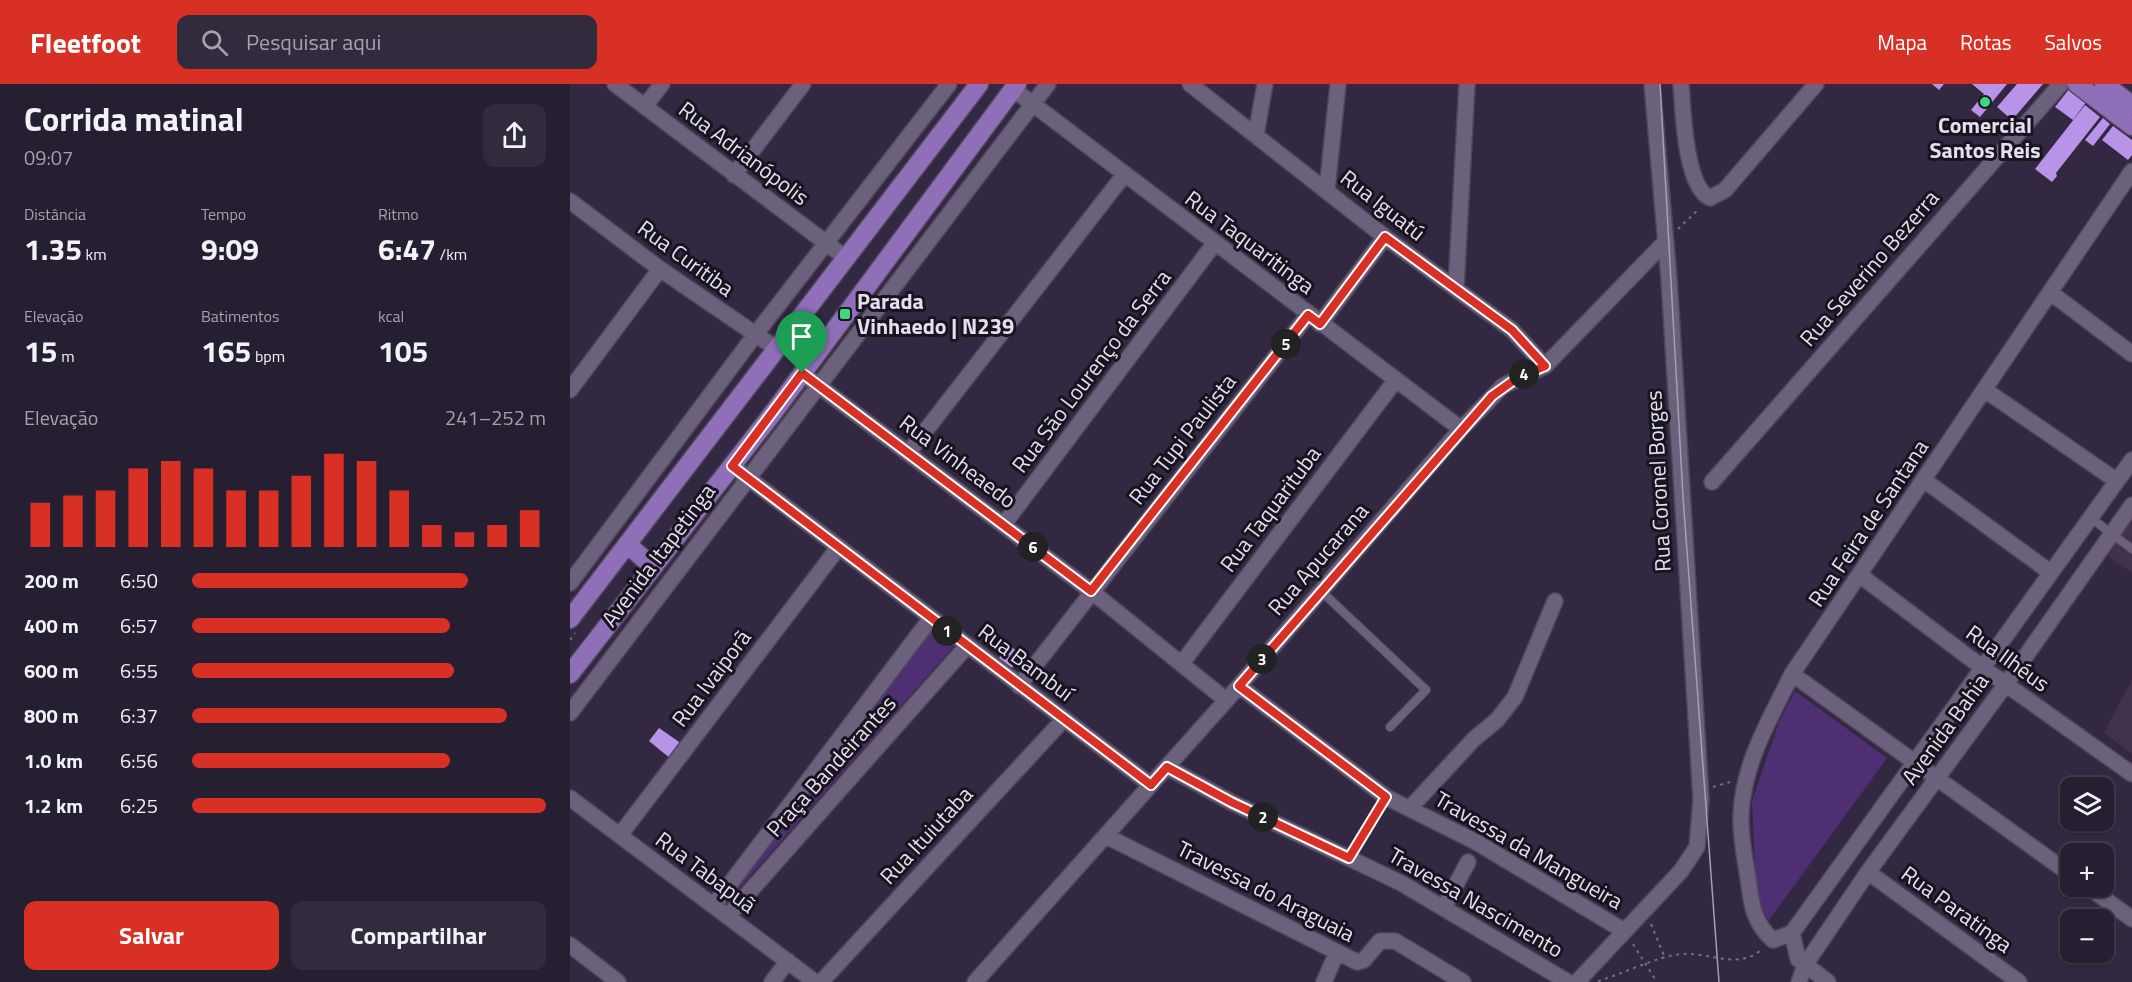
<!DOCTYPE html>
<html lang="pt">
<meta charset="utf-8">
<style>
body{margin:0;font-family:"Titillium Web",sans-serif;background:#322b3d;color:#f1f3f6;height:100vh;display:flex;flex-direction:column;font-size:22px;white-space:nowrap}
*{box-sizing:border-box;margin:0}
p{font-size:20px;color:#a4a2ab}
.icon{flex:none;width:33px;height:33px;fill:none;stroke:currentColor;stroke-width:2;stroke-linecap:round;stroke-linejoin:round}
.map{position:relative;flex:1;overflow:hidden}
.side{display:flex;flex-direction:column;background:#261e31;width:570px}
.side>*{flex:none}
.controls{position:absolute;left:1490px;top:693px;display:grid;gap:12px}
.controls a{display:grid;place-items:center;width:54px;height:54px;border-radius:12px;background:#261e31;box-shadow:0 2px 4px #0004,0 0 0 2px #423c4d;font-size:30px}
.pin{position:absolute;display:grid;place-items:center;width:51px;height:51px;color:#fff;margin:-62px -26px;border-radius:50% 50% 50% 0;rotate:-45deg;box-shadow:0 0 6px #0007}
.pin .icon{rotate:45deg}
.km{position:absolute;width:30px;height:30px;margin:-15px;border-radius:50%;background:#222;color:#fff;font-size:16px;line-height:30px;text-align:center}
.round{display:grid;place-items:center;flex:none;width:63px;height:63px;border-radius:12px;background:#322b3d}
.headline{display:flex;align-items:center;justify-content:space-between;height:102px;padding:0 24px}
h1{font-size:33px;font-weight:700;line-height:45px}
.stats{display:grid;grid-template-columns:repeat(3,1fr);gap:9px;height:102px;padding:6px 24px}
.stats div{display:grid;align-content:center}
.stats b{font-size:30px;font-weight:700}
.stats small{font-size:16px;font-weight:400}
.stats p{font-size:16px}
.chart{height:168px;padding:12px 24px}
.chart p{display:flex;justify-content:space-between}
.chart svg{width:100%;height:108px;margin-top:6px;stroke:#d93025;stroke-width:6}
.button{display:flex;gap:12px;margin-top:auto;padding:12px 24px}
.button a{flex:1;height:69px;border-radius:12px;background:#d93025;color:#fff;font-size:24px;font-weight:700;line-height:69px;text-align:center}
.button a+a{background:#322b3d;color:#f1f3f6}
ul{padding:0 24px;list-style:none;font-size:20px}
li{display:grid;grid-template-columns:96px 72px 1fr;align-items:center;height:45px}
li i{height:15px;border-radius:8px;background:#d93025}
header{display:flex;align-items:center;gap:36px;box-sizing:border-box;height:84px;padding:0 30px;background:#d93025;color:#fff}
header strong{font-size:28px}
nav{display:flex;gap:33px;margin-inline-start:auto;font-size:21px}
.search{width:420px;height:54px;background:#322b3d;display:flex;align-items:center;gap:15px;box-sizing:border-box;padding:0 21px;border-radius:12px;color:#a4a2ab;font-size:22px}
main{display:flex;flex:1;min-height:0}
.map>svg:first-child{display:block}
.built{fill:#3e324f}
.green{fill:#4f2f73}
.building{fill:#b893e8}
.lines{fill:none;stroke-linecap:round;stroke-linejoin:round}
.lane-casing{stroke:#4f465b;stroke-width:10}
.street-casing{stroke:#4f465b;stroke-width:18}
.primary-casing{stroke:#4f465b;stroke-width:21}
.path{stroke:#776e83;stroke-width:2;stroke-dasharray:3 4.5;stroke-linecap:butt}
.lane{stroke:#6c617c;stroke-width:8}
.street{stroke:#6c617c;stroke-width:15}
.primary{stroke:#906fb9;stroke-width:18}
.tram{stroke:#a69eb1;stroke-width:1.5}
.route-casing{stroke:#fff;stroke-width:12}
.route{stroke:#d93025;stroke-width:8}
.poi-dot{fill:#3cd77e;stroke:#18141f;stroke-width:2}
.labels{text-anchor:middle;stroke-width:6;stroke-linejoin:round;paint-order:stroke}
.poi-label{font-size:22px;font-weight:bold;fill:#e5dfef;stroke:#18141f}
.street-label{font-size:22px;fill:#e5dfef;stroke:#18141f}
</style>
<header>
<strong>Fleetfoot</strong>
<div class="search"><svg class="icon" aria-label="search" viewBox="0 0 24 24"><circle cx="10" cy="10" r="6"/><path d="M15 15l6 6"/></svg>Pesquisar aqui</div>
<nav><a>Mapa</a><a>Rotas</a><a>Salvos</a></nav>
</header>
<main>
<section class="side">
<div class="headline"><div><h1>Corrida matinal</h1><p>09:07</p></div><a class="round"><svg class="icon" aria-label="share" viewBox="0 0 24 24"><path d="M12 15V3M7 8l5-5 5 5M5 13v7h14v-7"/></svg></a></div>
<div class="stats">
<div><p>Distância</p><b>1.35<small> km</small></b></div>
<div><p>Tempo</p><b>9:09</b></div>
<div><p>Ritmo</p><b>6:47<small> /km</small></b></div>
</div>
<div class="stats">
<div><p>Elevação</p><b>15<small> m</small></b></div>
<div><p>Batimentos</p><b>165<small> bpm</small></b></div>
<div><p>kcal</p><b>105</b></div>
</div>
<div class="chart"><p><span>Elevação</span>241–252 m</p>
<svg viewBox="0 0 160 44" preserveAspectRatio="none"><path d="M5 44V26M15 44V23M25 44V21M35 44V12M45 44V9M55 44V12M65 44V21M75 44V21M85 44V15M95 44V6M105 44V9M115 44V21M125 44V35M135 44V38M145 44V35M155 44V29"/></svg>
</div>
<ul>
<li><b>200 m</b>6:50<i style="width:78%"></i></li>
<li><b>400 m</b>6:57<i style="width:73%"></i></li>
<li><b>600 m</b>6:55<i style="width:74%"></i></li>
<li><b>800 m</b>6:37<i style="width:89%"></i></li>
<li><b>1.0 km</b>6:56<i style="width:73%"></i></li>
<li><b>1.2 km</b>6:25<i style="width:100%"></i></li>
</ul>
<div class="button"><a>Salvar</a><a>Compartilhar</a></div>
</section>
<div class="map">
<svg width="1562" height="898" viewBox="0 0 1562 898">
<rect width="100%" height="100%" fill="#332841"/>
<!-- built -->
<path class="built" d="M1560 439 1562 441V489L1538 472Z
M1562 595V670L1534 649Z"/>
<!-- green -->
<path class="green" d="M361 543 384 562 157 818Z
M1225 607 1317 674 1199 836 1187 820 1182 717 1209 638Z"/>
<!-- building -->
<path class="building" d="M1362 0H1374L1369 6Z
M1402 0H1437L1410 33 1401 26 1414 10Z
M1447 0H1473L1442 36 1427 23Z
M1500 4 1517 17 1503 36 1485 23Z
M1515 21 1530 33 1486 89 1487 92 1482 98 1465 85Z
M1533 34 1540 40 1523 62 1515 56Z
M1543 42 1562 56V71L1558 76 1532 56Z
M439 561 452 571 441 585 428 575Z
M89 644 112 660 101 675 79 657Z"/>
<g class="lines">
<!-- lane casing -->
<g class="lane-casing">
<path id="lane" d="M1521 434 1562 465
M751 507 856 606 820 643
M779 774 816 713"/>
</g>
<!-- street casing -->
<g class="street-casing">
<path id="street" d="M45 0 276 174
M620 0 815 153 942 246 975 282
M1111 0C1113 26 1115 103 1140 114L1155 106 1246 0
M443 5 891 345
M75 22 92 0
M686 51 695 0
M164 91 233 0
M757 106 768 0
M0 117 90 185 207 265
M886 204 897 0
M1481 209 1562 270
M750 240 815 153
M241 296 521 507 656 616
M0 306 90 185
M1415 306 1547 397
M339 368 554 91
M169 387 581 701
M1354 396 1480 488
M1142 398 1491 0
M434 440 644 160
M1291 492 1413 584 1562 690
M0 499 185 251 379 0
M612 579 825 297
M1222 590 1500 790
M449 602 738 231
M669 602 816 713 906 758 1054 847
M0 629 478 0
M597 683 661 718 831 799 998 898
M0 714 245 898
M841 723 904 655 927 636 945 613 985 517
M50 751 268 464
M536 752 787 878 794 876 810 857H825L893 898
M1298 788 1449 898
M1517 802 1562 835
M144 821 361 534
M874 823 898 778
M158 832 397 562
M1222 849 1203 856C1183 839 1181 818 1178 794 1175 774 1170 752 1171 731 1173 679 1200 635 1222 590L1562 87
M1222 849 1562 376
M1222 849 1228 875 1258 898
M0 861 48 898
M202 898 218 877
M251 898 494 635
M405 898 669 602 891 345 933 302 975 282 1096 157
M754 898 767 868
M1007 898 1111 787 1127 763 1131 715 1099 195 1082 0
M1229 898 1235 881 1298 788 1436 600 1562 421"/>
</g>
<!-- primary casing -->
<g class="primary-casing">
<path id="primary" d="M1507 0 1562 42
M1534 0 1562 21
M57 460 83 483
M0 535 409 0
M0 590 203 329 447 0"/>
</g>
<!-- path -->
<path class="path" d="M1108 145 1130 124
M0 556 5 549
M1143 703 1160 698
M1081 840 1095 874
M1063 860 1087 898
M1028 897C1053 890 1087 872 1112 870 1140 868 1167 886 1191 866"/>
<!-- lane -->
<use href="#lane" class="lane"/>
<!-- street -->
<use href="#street" class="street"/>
<!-- primary -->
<use href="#primary" class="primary"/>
<!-- tram -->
<path class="tram" d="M1090 0 1113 413 1149 898"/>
</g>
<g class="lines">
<!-- route casing -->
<g class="route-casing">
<path id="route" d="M815 153 942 246 975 282 947 294 922 312 669 602 816 713 779 774 661 718 597 683 581 701 162 382 232 289 521 507 738 231 750 240Z"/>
</g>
<!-- route -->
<use href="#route" class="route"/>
</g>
<!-- markers -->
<g class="poi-dot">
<circle cx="1415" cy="18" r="6"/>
<rect x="269" y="224" width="12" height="12" rx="3"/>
</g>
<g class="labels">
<!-- poi labels -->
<g class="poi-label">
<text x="1415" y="49">Comercial<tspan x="1415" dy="25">Santos Reis</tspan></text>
<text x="287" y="225" text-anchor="start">Parada<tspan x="287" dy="25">Vinhaedo | N239</tspan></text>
</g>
<!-- street labels -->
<g class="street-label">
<text transform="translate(174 69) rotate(37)" y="8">Rua Adrianópolis</text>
<text transform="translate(813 121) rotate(38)" y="8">Rua Iguatú</text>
<text transform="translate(680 158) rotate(37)" y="8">Rua Taquaritinga</text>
<text transform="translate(116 174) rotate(36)" y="8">Rua Curitiba</text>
<text transform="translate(1299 184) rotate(-49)" y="8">Rua Severino Bezerra</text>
<text transform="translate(521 287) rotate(-53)" y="8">Rua São Lourenço da Serra</text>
<text transform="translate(612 355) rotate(-52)" y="8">Rua Tupi Paulista</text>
<text transform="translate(388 377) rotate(37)" y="8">Rua Vinheaedo</text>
<text transform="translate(1088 397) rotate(-93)" y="8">Rua Coronel Borges</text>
<text transform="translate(700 425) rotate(-53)" y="8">Rua Taquarituba</text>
<text transform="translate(1298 439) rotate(-56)" y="8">Rua Feira de Santana</text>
<text transform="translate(88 471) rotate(-53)" y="8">Avenida Itapetinga</text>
<text transform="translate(748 475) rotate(-49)" y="8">Rua Apucarana</text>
<text transform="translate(1438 574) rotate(36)" y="8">Rua Ilhéus</text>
<text transform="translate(456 578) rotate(37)" y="8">Rua Bambuí</text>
<text transform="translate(141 594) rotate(-53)" y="8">Rua Ivaiporã</text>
<text transform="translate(1375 645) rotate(-54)" y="8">Avenida Bahia</text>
<text transform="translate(261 682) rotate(-48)" y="8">Praça Bandeirantes</text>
<text transform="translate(356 751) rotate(-47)" y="8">Rua Ituiutaba</text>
<text transform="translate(959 766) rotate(30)" y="8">Travessa da Mangueira</text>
<text transform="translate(136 788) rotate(37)" y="8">Rua Tabapuã</text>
<text transform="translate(696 807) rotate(27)" y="8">Travessa do Araguaia</text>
<text transform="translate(906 818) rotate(30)" y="8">Travessa Nascimento</text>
<text transform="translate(1387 825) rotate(36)" y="8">Rua Paratinga</text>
</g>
</g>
</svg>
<div class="controls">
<a><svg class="icon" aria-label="layers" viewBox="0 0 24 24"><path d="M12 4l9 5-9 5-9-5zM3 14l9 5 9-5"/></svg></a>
<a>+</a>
<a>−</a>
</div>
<div class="pin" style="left:232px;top:289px;background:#1e9e55"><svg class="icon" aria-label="arrive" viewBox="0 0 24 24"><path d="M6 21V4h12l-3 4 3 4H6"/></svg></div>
<b class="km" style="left:377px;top:547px">1</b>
<b class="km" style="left:693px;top:733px">2</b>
<b class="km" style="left:692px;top:575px">3</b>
<b class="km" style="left:954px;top:290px">4</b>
<b class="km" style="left:716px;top:260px">5</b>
<b class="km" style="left:463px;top:463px">6</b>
</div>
</main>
